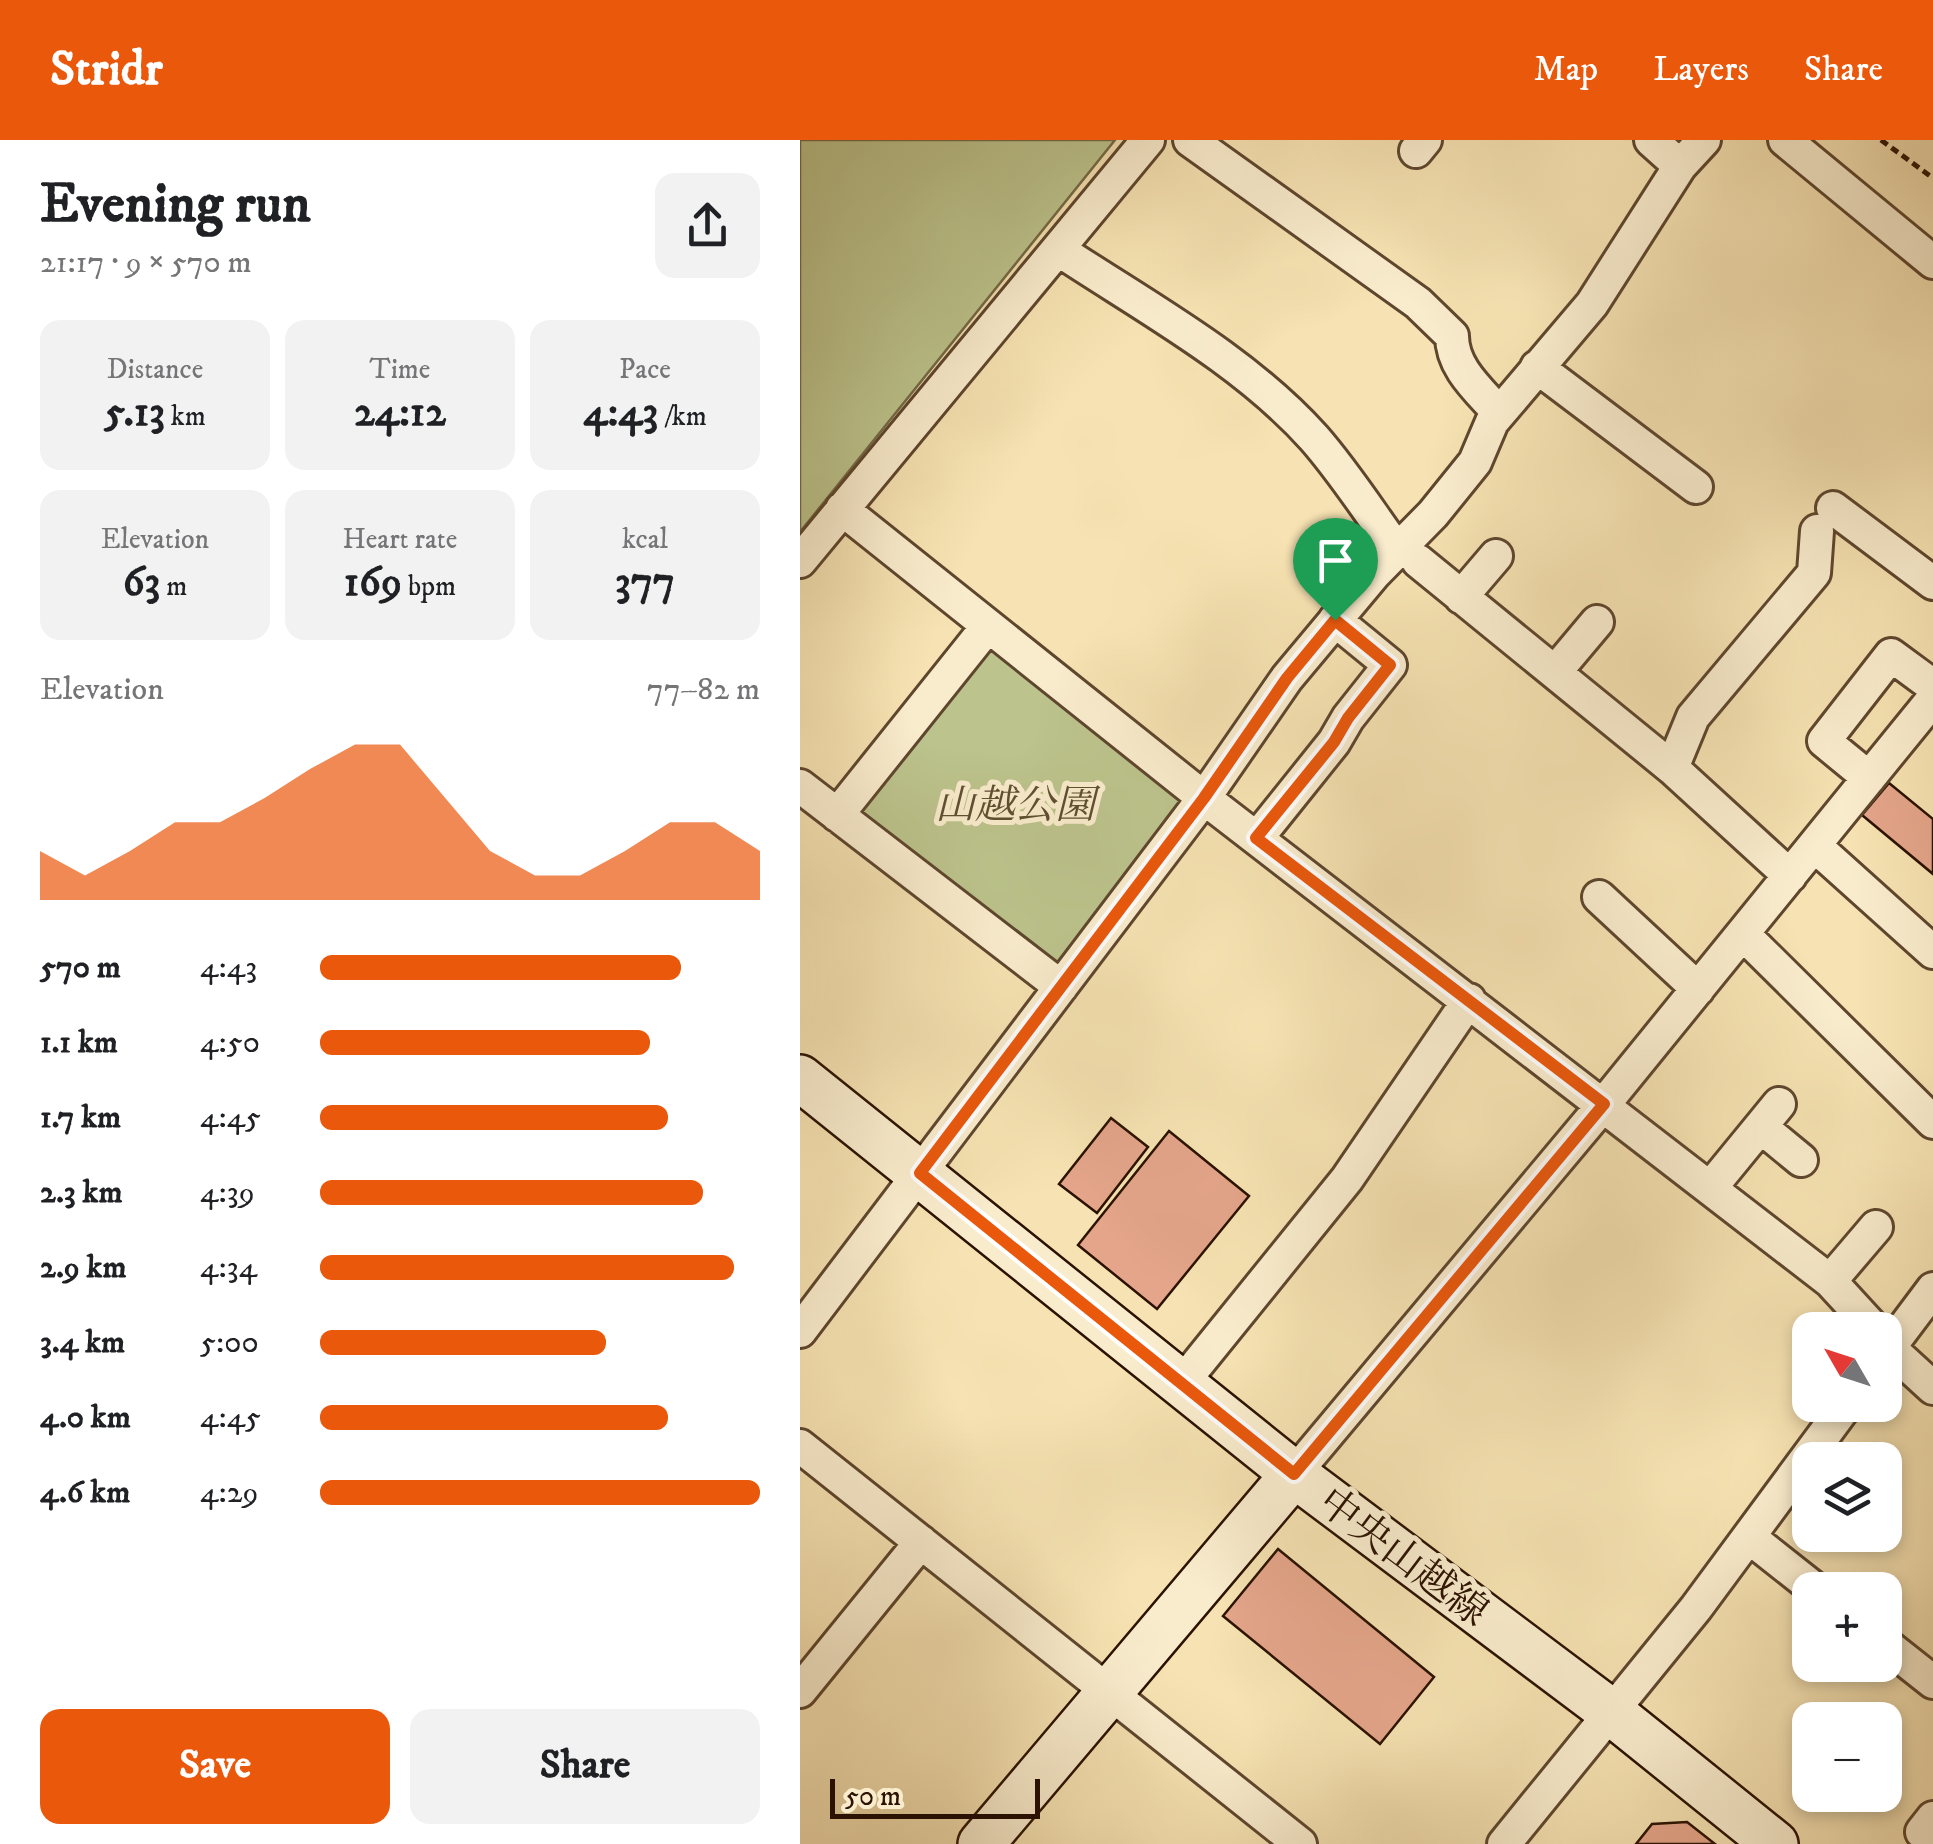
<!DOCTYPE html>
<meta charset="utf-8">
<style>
body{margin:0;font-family:"IM FELL DW Pica","Noto Serif JP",serif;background:#f2f2f2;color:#202124;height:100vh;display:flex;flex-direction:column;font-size:38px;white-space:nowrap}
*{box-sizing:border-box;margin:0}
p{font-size:32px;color:#757577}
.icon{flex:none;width:55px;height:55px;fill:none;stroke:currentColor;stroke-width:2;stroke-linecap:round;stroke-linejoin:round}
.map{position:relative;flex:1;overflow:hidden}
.side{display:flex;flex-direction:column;background:#fff;width:800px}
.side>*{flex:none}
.needle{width:65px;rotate:309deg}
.buttons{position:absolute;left:992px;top:1172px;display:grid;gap:20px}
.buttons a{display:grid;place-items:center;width:110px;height:110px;border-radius:20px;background:#fff;box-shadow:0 5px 15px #0003;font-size:50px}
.scale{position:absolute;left:30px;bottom:25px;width:210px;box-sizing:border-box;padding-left:10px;border:5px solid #2b1202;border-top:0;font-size:28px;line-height:35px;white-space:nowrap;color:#2b1202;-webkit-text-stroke:8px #f9eccd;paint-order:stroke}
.pin{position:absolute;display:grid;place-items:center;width:85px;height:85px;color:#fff;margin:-102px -42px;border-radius:50% 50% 50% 0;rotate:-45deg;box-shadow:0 0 10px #0007}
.pin .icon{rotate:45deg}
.round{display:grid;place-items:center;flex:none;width:105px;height:105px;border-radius:20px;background:#f2f2f2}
.overview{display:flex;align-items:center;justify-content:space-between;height:170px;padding:0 40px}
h1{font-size:55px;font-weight:700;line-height:75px}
.stats{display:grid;grid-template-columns:repeat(3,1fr);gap:15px;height:170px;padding:10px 40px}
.stats div{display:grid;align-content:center;border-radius:20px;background:#f2f2f2;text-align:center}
.stats b{font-size:42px;font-weight:700}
.stats small{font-size:28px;font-weight:400}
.stats p{font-size:28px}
.chart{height:280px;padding:20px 40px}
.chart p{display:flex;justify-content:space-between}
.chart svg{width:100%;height:180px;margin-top:10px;fill:#ea580c;opacity:.7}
.button{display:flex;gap:20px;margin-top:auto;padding:20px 40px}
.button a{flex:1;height:115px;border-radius:20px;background:#ea580c;color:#fff;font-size:40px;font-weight:700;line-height:115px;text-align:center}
.button a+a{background:#f2f2f2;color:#202124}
ul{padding:0 40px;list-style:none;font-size:32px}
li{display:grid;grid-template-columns:160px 120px 1fr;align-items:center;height:75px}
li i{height:25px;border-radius:12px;background:#ea580c}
header{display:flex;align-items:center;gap:60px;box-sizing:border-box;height:140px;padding:0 50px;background:#ea580c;color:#fff}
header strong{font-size:48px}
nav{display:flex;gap:55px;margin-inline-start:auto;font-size:35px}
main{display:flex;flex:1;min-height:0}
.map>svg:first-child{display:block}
.green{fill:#bcc38c;stroke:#746a47;stroke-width:2.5}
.building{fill:#e4a58a;stroke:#2b1202;stroke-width:2.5}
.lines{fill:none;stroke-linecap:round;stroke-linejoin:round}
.street-casing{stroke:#5e462e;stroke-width:38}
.secondary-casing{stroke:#2b1202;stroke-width:50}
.path{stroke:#2b1202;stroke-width:5;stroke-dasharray:8 5;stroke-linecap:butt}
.street{stroke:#f9eccd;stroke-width:32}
.secondary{stroke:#f9eccd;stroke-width:45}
.route-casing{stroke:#fff;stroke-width:20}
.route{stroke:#ea580c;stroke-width:12}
.labels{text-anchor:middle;stroke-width:10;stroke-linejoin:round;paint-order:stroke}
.park-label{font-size:40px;font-style:italic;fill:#5e5032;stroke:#f9eccd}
.street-label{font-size:40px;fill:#2b1202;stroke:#f9eccd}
</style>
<header>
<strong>Stridr</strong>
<nav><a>Map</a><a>Layers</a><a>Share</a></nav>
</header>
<main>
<section class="side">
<div class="overview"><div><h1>Evening run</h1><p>21:17 · 9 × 570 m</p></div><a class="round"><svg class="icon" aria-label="share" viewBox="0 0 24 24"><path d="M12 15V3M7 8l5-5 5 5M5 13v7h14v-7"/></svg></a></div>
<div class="stats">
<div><p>Distance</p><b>5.13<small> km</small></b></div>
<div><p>Time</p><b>24:12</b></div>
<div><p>Pace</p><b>4:43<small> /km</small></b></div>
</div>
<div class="stats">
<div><p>Elevation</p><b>63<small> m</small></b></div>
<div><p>Heart rate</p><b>169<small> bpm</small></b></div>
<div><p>kcal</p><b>377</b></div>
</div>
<div class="chart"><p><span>Elevation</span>77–82 m</p>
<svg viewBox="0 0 160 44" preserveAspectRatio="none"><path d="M0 44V32L10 38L20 32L30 25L40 25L50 19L60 12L70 6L80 6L90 19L100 32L110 38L120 38L130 32L140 25L150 25L160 32V44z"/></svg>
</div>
<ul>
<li><b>570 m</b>4:43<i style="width:82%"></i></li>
<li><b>1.1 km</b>4:50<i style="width:75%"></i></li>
<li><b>1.7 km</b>4:45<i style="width:79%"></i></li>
<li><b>2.3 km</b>4:39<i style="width:87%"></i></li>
<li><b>2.9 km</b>4:34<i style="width:94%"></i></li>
<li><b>3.4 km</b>5:00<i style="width:65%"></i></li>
<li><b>4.0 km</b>4:45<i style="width:79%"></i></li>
<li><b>4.6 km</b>4:29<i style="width:100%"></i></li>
</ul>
<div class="button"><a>Save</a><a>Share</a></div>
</section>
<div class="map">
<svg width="1133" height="1704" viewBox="0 0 1133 1704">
<rect width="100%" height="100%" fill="#f6e2b2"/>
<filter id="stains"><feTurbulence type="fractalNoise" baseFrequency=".002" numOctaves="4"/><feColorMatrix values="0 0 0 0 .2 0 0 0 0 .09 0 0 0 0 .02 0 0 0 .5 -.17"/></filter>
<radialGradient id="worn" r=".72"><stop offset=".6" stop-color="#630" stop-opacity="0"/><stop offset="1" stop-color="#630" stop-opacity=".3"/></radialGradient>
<!-- green -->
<path class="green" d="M0 0H315L0 392Z
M184 504 389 664 259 833 50 673Z"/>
<!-- building -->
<path class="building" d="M1089 643 1133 679V734L1062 675Z
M311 978 348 1007 297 1073 259 1044Z
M369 991 449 1056 357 1169 278 1105Z
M478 1409 634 1537 580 1604 423 1476Z
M887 1682 915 1704H836L852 1684Z"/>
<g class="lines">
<!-- street casing -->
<g class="street-casing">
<path id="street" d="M390 0 618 163 652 196C652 228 679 250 699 273
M851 0 880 26
M985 0 1133 122
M616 11 625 0
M259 110C345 167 444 220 514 298 544 332 570 373 597 410
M737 227 896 347
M1033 368 1133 443
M42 369 404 658 1030 1141 1075 1190
M0 421 348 0
M618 421 872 628 990 736
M661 457 696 416
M755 532 797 482
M872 628 893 577 1014 433 1017 391
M1069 638 1024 601 1091 515 1133 546
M0 646 261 847
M37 675 188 486
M457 698 534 602 548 578 590 525 535 480
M1015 706 1133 812
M799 757 898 849
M943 794 1133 982
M961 987 1001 1020
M911 1047 979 964
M1030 1141 1076 1087
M0 1191 404 658 487 538 574 434 633 374 675 322 692 282 792 164 880 26 904 0
M1085 1204 1133 1248
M1085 1213 1133 1149
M382 1243 547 1039 669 860
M0 1306 500 1704
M494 1334 804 964 1133 559
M949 1397 1016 1450
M1085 1504 1133 1542
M0 1551 121 1402
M1122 1692 1133 1678
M704 1704 896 1468 1046 1265"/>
</g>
<!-- secondary casing -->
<g class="secondary-casing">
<path id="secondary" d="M0 938 494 1334 811 1572 975 1704
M181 1704 494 1334"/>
</g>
<!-- path -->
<path class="path" d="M1081 0 1133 38"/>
<!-- street -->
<use href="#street" class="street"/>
<!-- secondary -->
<use href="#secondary" class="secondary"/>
</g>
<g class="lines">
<!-- route casing -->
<g class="route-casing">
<path id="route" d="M535 480 590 525 548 578 534 602 456 698 804 964 494 1334 120 1033 404 658 487 538Z"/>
</g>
<!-- route -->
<use href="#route" class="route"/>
</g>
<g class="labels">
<!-- park labels -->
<g class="park-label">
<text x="215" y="678">山越公園</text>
</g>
<!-- street labels -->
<g class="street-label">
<text transform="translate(604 1416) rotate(37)" y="14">中央山越線</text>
</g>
</g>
<rect width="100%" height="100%" filter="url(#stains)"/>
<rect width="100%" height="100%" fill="url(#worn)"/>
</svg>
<div class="buttons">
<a><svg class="needle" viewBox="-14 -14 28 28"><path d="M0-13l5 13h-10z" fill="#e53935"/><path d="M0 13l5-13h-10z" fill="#757577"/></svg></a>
<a><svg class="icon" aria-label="layers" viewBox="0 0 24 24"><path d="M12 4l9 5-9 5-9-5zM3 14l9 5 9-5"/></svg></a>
<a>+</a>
<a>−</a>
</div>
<div class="scale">50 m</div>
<div class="pin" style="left:535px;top:480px;background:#1e9e55"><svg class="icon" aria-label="arrive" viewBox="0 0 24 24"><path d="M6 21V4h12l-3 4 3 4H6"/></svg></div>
</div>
</main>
